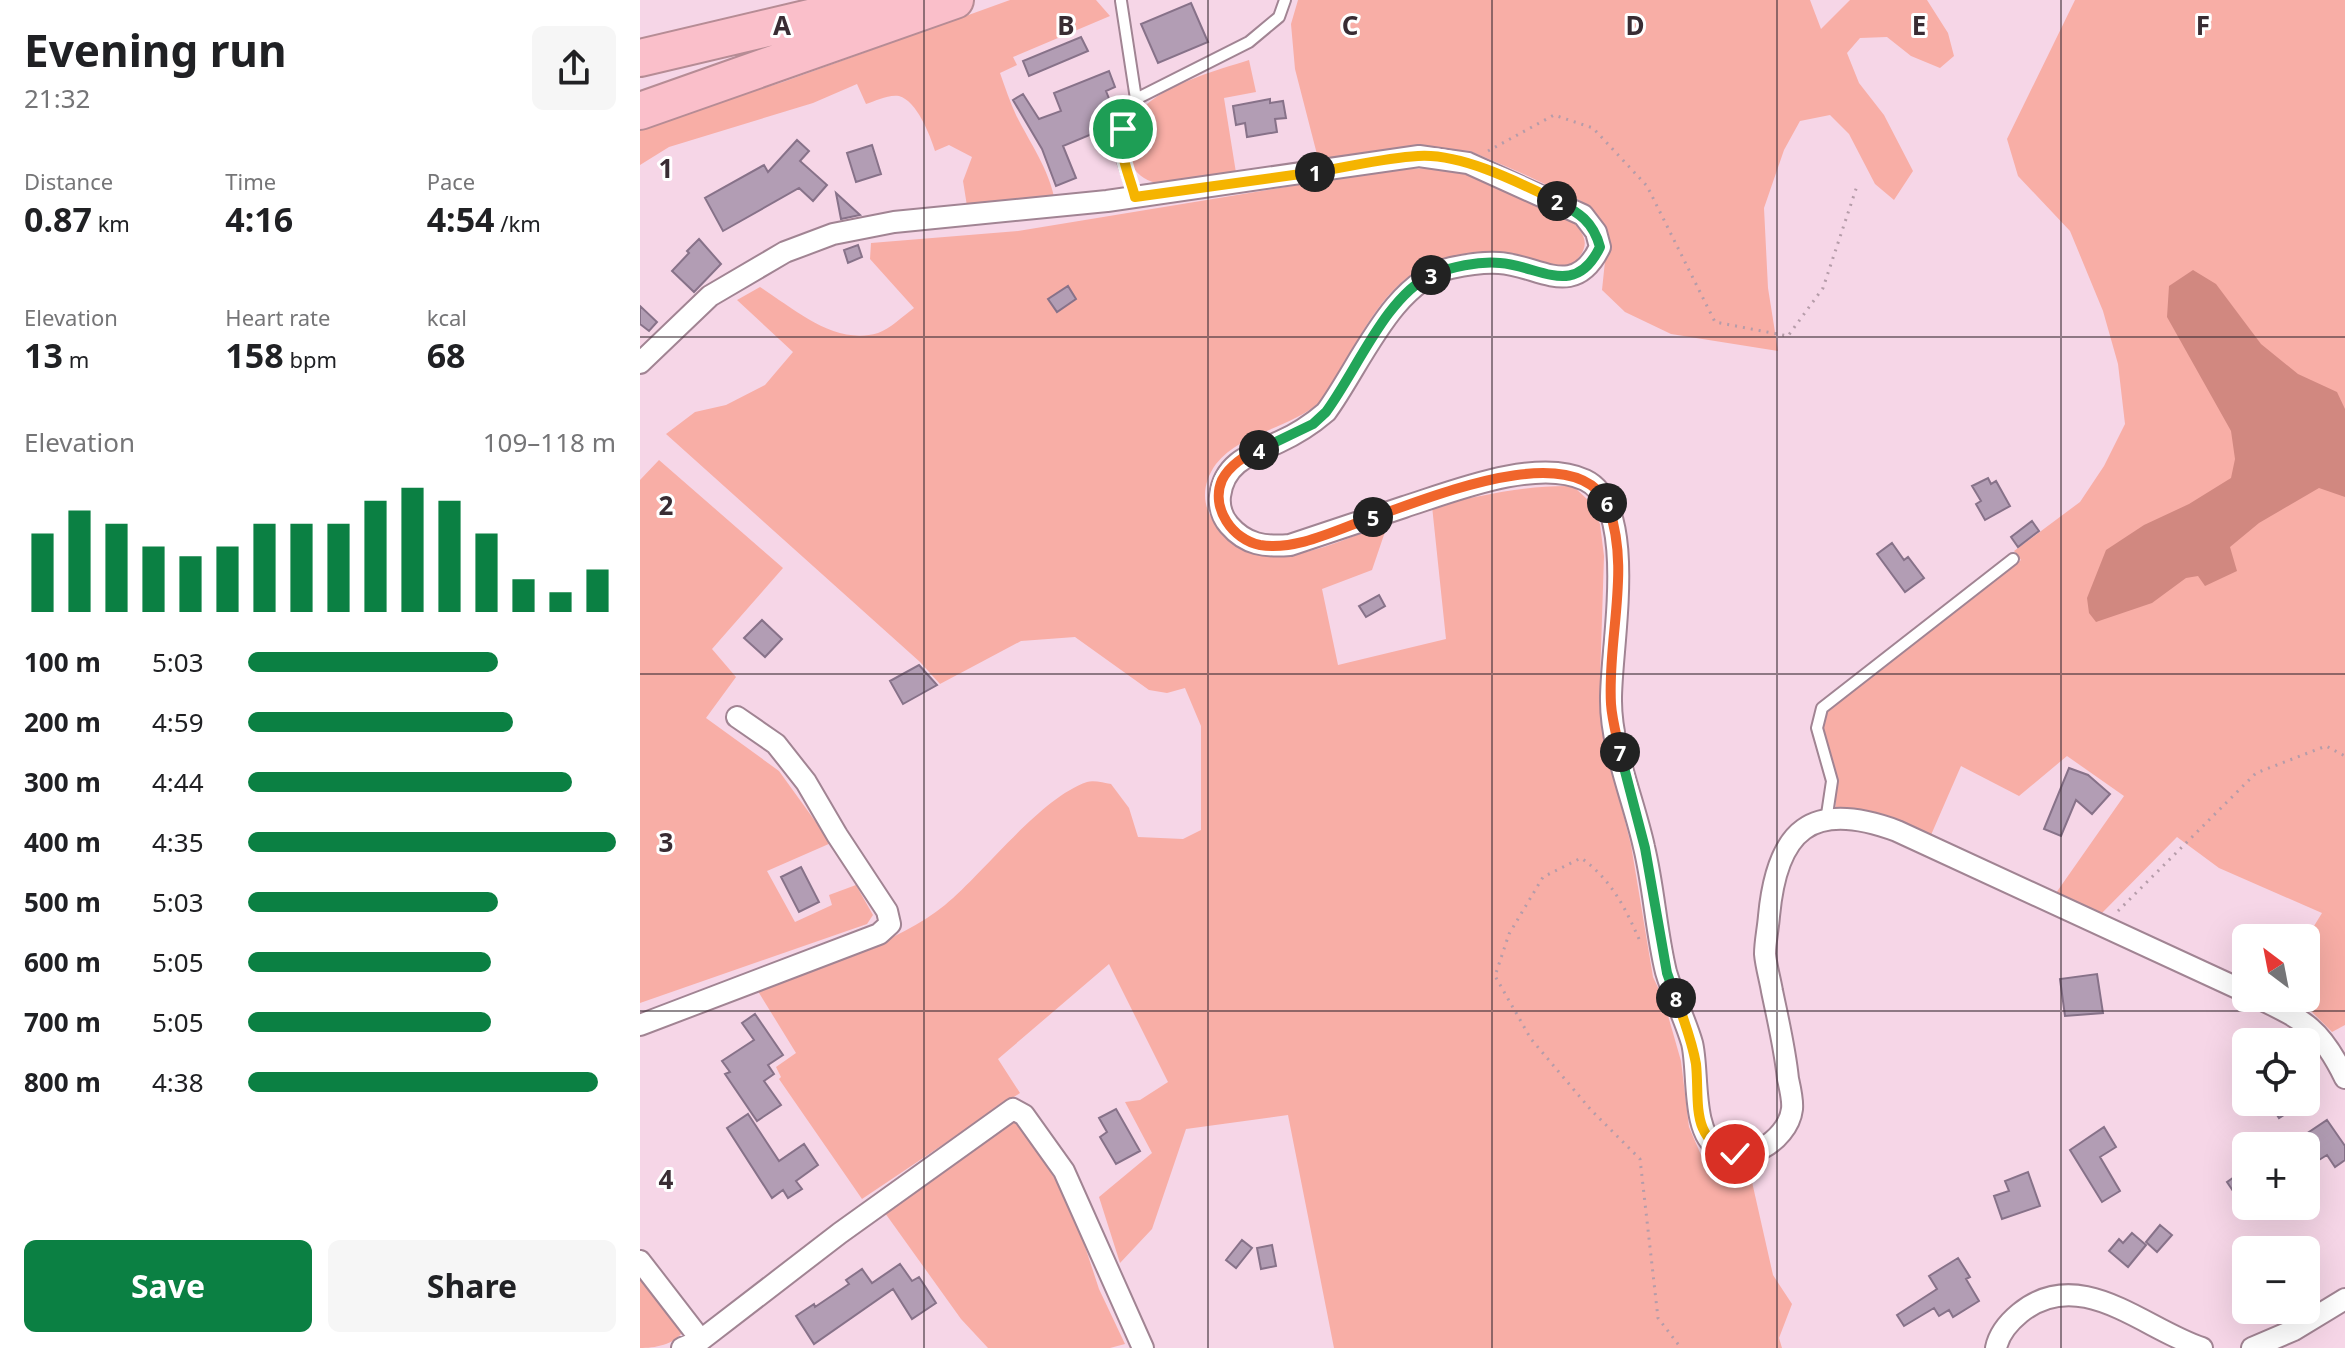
<!DOCTYPE html>
<meta charset="utf-8">
<style>
body{margin:0;font-family:"Noto Sans",sans-serif;background:#f6f6f6;color:#202124;height:100vh;display:flex;flex-direction:column;font-size:30px;white-space:nowrap}
*{box-sizing:border-box;margin:0}
p{font-size:26px;color:#757577}
.icon{flex:none;width:44px;height:44px;fill:none;stroke:currentColor;stroke-width:2;stroke-linecap:round;stroke-linejoin:round}
.map{position:relative;flex:1;overflow:hidden}
.details{display:flex;flex-direction:column;background:#fff;width:640px}
.details>*{flex:none}
.needle{width:52px;rotate:328deg}
.fabs{position:absolute;left:1592px;top:924px;display:grid;gap:16px}
.fabs a{display:grid;place-items:center;width:88px;height:88px;border-radius:12px;background:#fff;box-shadow:0 8px 32px #0002;font-size:40px}
.pin{position:absolute;display:grid;place-items:center;width:68px;height:68px;color:#fff;margin:-34px;border:4px solid #fff;border-radius:50%;box-shadow:0 2px 8px #0007}
.km{position:absolute;width:40px;height:40px;margin:-20px;border-radius:50%;background:#222;color:#fff;font-size:22px;line-height:40px;text-align:center}
.round{display:grid;place-items:center;flex:none;width:84px;height:84px;border-radius:12px;background:#f6f6f6}
.head{display:flex;align-items:center;justify-content:space-between;height:136px;padding:0 24px}
h1{font-size:44px;font-weight:700;line-height:60px}
.figures{display:grid;grid-template-columns:repeat(3,1fr);gap:12px;height:136px;padding:8px 24px}
.figures div{display:grid;align-content:center}
.figures b{font-size:34px;font-weight:700}
.figures small{font-size:22px;font-weight:400}
.figures p{font-size:22px}
.chart{height:224px;padding:16px 24px}
.chart p{display:flex;justify-content:space-between}
.chart svg{width:100%;height:144px;margin-top:8px;stroke:#0b8043;stroke-width:6}
.cta{display:flex;gap:16px;margin-top:auto;padding:16px 24px}
.cta a{flex:1;height:92px;border-radius:12px;background:#0b8043;color:#fff;font-size:32px;font-weight:700;line-height:92px;text-align:center}
.cta a+a{background:#f6f6f6;color:#202124}
ul{padding:0 24px;list-style:none;font-size:26px}
li{display:grid;grid-template-columns:128px 96px 1fr;align-items:center;height:60px}
li i{height:20px;border-radius:10px;background:#0b8043}
main{display:flex;flex:1;min-height:0}
.map>svg:first-child{display:block}
.green{fill:#f8aea6}
.forest{fill:#d18880}
.building{fill:#b29db4;stroke:#877289;stroke-width:2}
.lines{fill:none;stroke-linecap:round;stroke-linejoin:round}
.lane-casing{stroke:#a18493;stroke-width:14}
.street-casing{stroke:#a18493;stroke-width:24}
.highway-casing{stroke:#b68c95;stroke-width:40}
.path{stroke:#b59ca9;stroke-width:3;stroke-dasharray:2 6;stroke-linecap:butt}
.lane{stroke:#fff;stroke-width:10}
.street{stroke:#fff;stroke-width:20}
.highway{stroke:#fabfca;stroke-width:36}
.split-1-casing{stroke:#fff;stroke-width:16}
.split-2-casing{stroke:#fff;stroke-width:16}
.split-3-casing{stroke:#fff;stroke-width:16}
.split-4-casing{stroke:#fff;stroke-width:16}
.split-5-casing{stroke:#fff;stroke-width:16}
.split-6-casing{stroke:#fff;stroke-width:16}
.split-7-casing{stroke:#fff;stroke-width:16}
.split-8-casing{stroke:#fff;stroke-width:16}
.split-9-casing{stroke:#fff;stroke-width:16}
.split-1{stroke:#f5b400;stroke-width:10}
.split-2{stroke:#f5b400;stroke-width:10}
.split-3{stroke:#22a559;stroke-width:10}
.split-4{stroke:#22a559;stroke-width:10}
.split-5{stroke:#f0652b;stroke-width:10}
.split-6{stroke:#f0652b;stroke-width:10}
.split-7{stroke:#f0652b;stroke-width:10}
.split-8{stroke:#22a559;stroke-width:10}
.split-9{stroke:#f5b400;stroke-width:10}
.grid{fill:none;stroke:#392c33;stroke-width:2;stroke-opacity:0.55}
.grid-label{font-size:26px;text-anchor:middle;font-weight:bold;fill:#392c33;stroke:#fff;stroke-width:6;stroke-linejoin:round;paint-order:stroke}
</style>
<main>
<section class="details">
<div class="head"><div><h1>Evening run</h1><p>21:32</p></div><a class="round"><svg class="icon" aria-label="share" viewBox="0 0 24 24"><path d="M12 15V3M7 8l5-5 5 5M5 13v7h14v-7"/></svg></a></div>
<div class="figures">
<div><p>Distance</p><b>0.87<small> km</small></b></div>
<div><p>Time</p><b>4:16</b></div>
<div><p>Pace</p><b>4:54<small> /km</small></b></div>
</div>
<div class="figures">
<div><p>Elevation</p><b>13<small> m</small></b></div>
<div><p>Heart rate</p><b>158<small> bpm</small></b></div>
<div><p>kcal</p><b>68</b></div>
</div>
<div class="chart"><p><span>Elevation</span>109–118 m</p>
<svg viewBox="0 0 160 44" preserveAspectRatio="none"><path d="M5 44V20M15 44V13M25 44V17M35 44V24M45 44V27M55 44V24M65 44V17M75 44V17M85 44V17M95 44V10M105 44V6M115 44V10M125 44V20M135 44V34M145 44V38M155 44V31"/></svg>
</div>
<ul>
<li><b>100 m</b>5:03<i style="width:68%"></i></li>
<li><b>200 m</b>4:59<i style="width:72%"></i></li>
<li><b>300 m</b>4:44<i style="width:88%"></i></li>
<li><b>400 m</b>4:35<i style="width:100%"></i></li>
<li><b>500 m</b>5:03<i style="width:68%"></i></li>
<li><b>600 m</b>5:05<i style="width:66%"></i></li>
<li><b>700 m</b>5:05<i style="width:66%"></i></li>
<li><b>800 m</b>4:38<i style="width:95%"></i></li>
</ul>
<div class="cta"><a>Save</a><a>Share</a></div>
</section>
<div class="map">
<svg width="1705" height="1348" viewBox="0 0 1705 1348">
<rect width="100%" height="100%" fill="#f6d6e7"/>
<!-- green -->
<path class="green" d="M370 0H456L470 16 373 57 377 65 360 73C365 87 370 102 376 115 390 143 409 169 415 201L327 206 323 181 332 157 309 145 295 151C290 135 277 101 259 96 249 94 235 101 226 104L217 84 173 103 29 147 0 165V128L143 82Z
M658 0H1170L1181 29 1210 0H1287L1308 33 1314 56 1300 68 1271 56 1247 37 1220 38 1207 53 1219 83 1244 115 1273 171 1254 200 1235 184 1209 134 1190 115 1160 121 1144 150 1124 208 1128 288 1138 351 1031 334 985 312 962 290 967 242 959 219 941 201 879 172 830 151 784 148 680 166 655 69 651 24Z
M1435 0H1705V1025L1692 1032 1672 1012 1646 998H1666V939L1682 913 1579 868 1537 837 1460 915 1416 893 1484 796 1427 756 1379 796 1321 766 1291 835 1223 811 1195 812C1196 799 1197 786 1194 773 1190 752 1177 733 1185 711L1381 560 1374 551 1440 502 1464 466 1485 424 1478 364 1463 311 1430 231 1378 176 1367 139Z
M609 60 616 92 584 98 597 179C559 183 493 202 487 148 485 134 492 120 502 109 525 84 578 70 609 60Z
M799 167 823 171 931 220C950 239 949 249 930 267L914 268C873 264 826 251 787 266 747 283 723 331 702 367 696 378 689 394 680 402 649 429 600 433 576 464 565 479 561 498 570 515 607 589 691 544 748 523L732 570 682 589 698 665 806 639 792 506C840 496 885 485 933 486L949 501 960 524 964 556 960 680 962 730 991 845 1013 977 1023 998 1041 1061 1049 1127 1061 1155 1077 1168 1110 1173 1133 1275 1152 1304 1139 1338 1142 1348H694L648 1115 546 1129 512 1229 480 1263 459 1197 512 1153 485 1102 500 1100 528 1082 469 964 358 1059 380 1093 222 1199 139 1079 141 1077 136 1067 156 1053 116 988C175 967 256 945 305 905 345 872 400 798 447 782 454 780 464 783 471 784L489 808 498 837 543 839 561 830V726L545 688 527 693 509 690 435 637 381 641 300 684 280 662 26 434 55 412 86 405 125 385 153 352 97 300 120 287C154 309 195 346 238 333 250 329 263 316 274 308L230 259 231 243 378 231 743 171Z
M19 460 143 568 72 649 96 677 66 718 139 771 191 843 127 871 155 922 192 905 189 895 216 885 233 915 227 924 0 1003V480Z
M373 1118 381 1124 432 1207 459 1289 485 1344 470 1348H348L321 1319 245 1213Z
M0 1272 43 1331C35 1345 14 1348 0 1348Z"/>
<!-- forest -->
<path class="forest" d="M1553 270 1576 284 1621 344 1658 374 1697 392 1705 409V497L1679 488 1619 523 1590 547 1597 571 1565 586 1558 576 1546 578 1512 603 1456 622 1449 613 1447 598 1466 550 1504 525 1549 504 1591 478 1595 459 1591 431 1527 317 1529 286Z"/>
<!-- building -->
<path class="building" d="M551 3 568 42 518 63 501 24Z
M441 37 448 51 389 76 383 61Z
M469 71 475 87 466 91 478 121 476 124 423 146 436 178 416 186 402 149 373 100 383 94 399 119 421 111 414 93Z
M630 99V103L643 101 646 118 635 119 637 132 607 137 605 123 596 125 593 106Z
M157 140 169 151 160 161 187 185 173 201 159 188 83 231 65 198 124 165 128 172Z
M232 145 241 174 216 182 207 153Z
M196 193 220 215 201 219Z
M59 239 81 264 54 292 32 271 49 253 47 251Z
M218 245 222 257 208 263 204 250Z
M428 286 436 299 417 312 408 299Z
M0 306 17 322 9 331 0 324Z
M1348 478 1351 484 1356 481 1370 506 1345 520 1336 504 1341 501 1332 486Z
M1392 521 1399 531 1378 547 1371 537Z
M1252 543 1264 560 1268 557 1284 578 1265 592 1237 554Z
M739 595 745 606 726 617 719 606Z
M122 620 142 639 125 657 104 638Z
M279 665 297 685 263 704 250 681Z
M1429 768 1448 775 1470 794 1452 814 1436 800 1421 836 1404 829Z
M161 867 179 902 159 912 141 877Z
M1457 974 1463 1013 1425 1016 1420 979Z
M115 1014 143 1055 128 1065 134 1074 124 1081 141 1105 117 1121 85 1074 90 1072 82 1061 114 1040 102 1023Z
M1629 1102H1664L1639 1118Z
M476 1109 500 1151 476 1164 460 1137 467 1132 459 1118Z
M108 1114 139 1161 164 1144 178 1165 156 1181 162 1189 148 1198 143 1190 132 1198 87 1128Z
M1687 1120 1705 1146V1160L1695 1167 1687 1155 1666 1168V1146H1648Z
M1464 1127 1476 1147 1460 1157 1480 1191 1462 1202 1430 1150Z
M1606 1169V1187L1595 1194 1587 1182Z
M1388 1172 1400 1206 1362 1219 1354 1196 1369 1191 1365 1181Z
M1520 1225 1532 1235 1517 1252 1506 1242Z
M1492 1233 1506 1245 1488 1267 1469 1251 1479 1239 1483 1243Z
M602 1240 612 1248 596 1268 586 1260Z
M632 1245 636 1266 621 1269 617 1248Z
M1318 1258 1330 1277 1326 1279 1339 1301 1313 1317 1309 1310 1299 1316 1294 1308 1264 1326 1257 1315 1297 1289 1289 1276Z
M260 1264 272 1281 279 1277 296 1303 272 1319 253 1289 174 1344 156 1316 174 1304 175 1307 209 1284 206 1280 222 1269 232 1283Z"/>
<g class="lines">
<!-- lane casing -->
<g class="lane-casing">
<path id="lane" d="M481 1 496 99 483 129 481 142 482 158 495 197
M496 99 609 42 639 17 645 0
M1186 821 1192 781 1177 728 1182 708 1373 559"/>
</g>
<!-- street casing -->
<g class="street-casing">
<path id="street" d="M0 363 70 296 145 252 193 234 254 222 467 201 779 156 828 163 943 215 956 232 960 247C934 301 899 265 859 263 845 262 825 265 811 268 752 281 720 366 686 412 672 424 657 434 639 442 612 454 584 462 580 496 579 506 582 517 589 525 606 545 625 547 650 545 688 532 726 520 764 507 811 492 897 457 945 480 1000 506 970 650 971 701 971 748 994 801 1004 847 1014 888 1016 931 1026 972 1033 996 1045 1019 1052 1043 1059 1070 1051 1133 1078 1148 1091 1155 1108 1155 1121 1149 1136 1141 1150 1126 1152 1109 1153 1100 1150 1088 1148 1079 1145 1049 1138 1020 1132 991 1130 979 1126 966 1125 954 1125 942 1128 929 1129 916 1137 830 1171 799 1257 831L1606 992
M1618 998C1666 1021 1681 1029 1705 1078
M0 1025 239 934 250 924 247 911 197 835 166 782 136 744 97 717
M0 1261 61 1340
M42 1348 61 1340 200 1233 373 1109 384 1115 424 1171 503 1348
M1356 1348C1359 1333 1369 1322 1380 1313 1440 1264 1504 1329 1562 1348
M1612 1348 1654 1330 1705 1299"/>
</g>
<!-- highway casing -->
<g class="highway-casing">
<path id="highway" d="M0 58 246 0
M0 111 315 0"/>
</g>
<!-- path -->
<path class="path" d="M848 151 914 115 953 128 1007 186 1075 322 1148 336 1183 288 1218 183
M1478 911 1616 773 1686 746 1705 756
M999 939C985 907 970 878 941 858L903 877 869 934 855 976 891 1039 951 1110 1000 1159 1018 1318 1041 1348"/>
<!-- lane -->
<use href="#lane" class="lane"/>
<!-- street -->
<use href="#street" class="street"/>
<!-- highway -->
<use href="#highway" class="highway"/>
</g>
<g class="lines">
<!-- split-1 casing -->
<g class="split-1-casing">
<path id="split-1" d="M483 129C478 154 489 173 495 197L675 172"/>
</g>
<!-- split-2 casing -->
<g class="split-2-casing">
<path id="split-2" d="M675 172C709 167 743 158 778 156 821 153 878 182 917 201"/>
</g>
<!-- split-3 casing -->
<g class="split-3-casing">
<path id="split-3" d="M791 275C811 267 838 261 860 263 900 266 935 299 960 247 953 221 939 213 917 201"/>
</g>
<!-- split-4 casing -->
<g class="split-4-casing">
<path id="split-4" d="M619 450 673 424 686 412C717 370 745 298 791 275"/>
</g>
<!-- split-5 casing -->
<g class="split-5-casing">
<path id="split-5" d="M619 450C605 455 589 466 582 480 570 508 593 540 620 545 657 551 698 529 733 517"/>
</g>
<!-- split-6 casing -->
<g class="split-6-casing">
<path id="split-6" d="M733 517C786 500 931 436 967 503"/>
</g>
<!-- split-7 casing -->
<g class="split-7-casing">
<path id="split-7" d="M967 503C992 568 967 636 971 704 972 720 977 737 980 752"/>
</g>
<!-- split-8 casing -->
<g class="split-8-casing">
<path id="split-8" d="M980 752 1005 848 1027 973 1036 998"/>
</g>
<!-- split-9 casing -->
<g class="split-9-casing">
<path id="split-9" d="M1036 998C1044 1020 1052 1041 1056 1064 1060 1102 1049 1141 1095 1154"/>
</g>
<!-- split-1 -->
<use href="#split-1" class="split-1"/>
<!-- split-2 -->
<use href="#split-2" class="split-2"/>
<!-- split-3 -->
<use href="#split-3" class="split-3"/>
<!-- split-4 -->
<use href="#split-4" class="split-4"/>
<!-- split-5 -->
<use href="#split-5" class="split-5"/>
<!-- split-6 -->
<use href="#split-6" class="split-6"/>
<!-- split-7 -->
<use href="#split-7" class="split-7"/>
<!-- split-8 -->
<use href="#split-8" class="split-8"/>
<!-- split-9 -->
<use href="#split-9" class="split-9"/>
</g>
<!-- grid -->
<path class="grid" d="M284 0V1348M568 0V1348M852 0V1348M1137 0V1348M1421 0V1348M0 337H1705M0 674H1705M0 1011H1705"/>
<g class="grid-label">
<text x="142" y="35">A</text>
<text x="426" y="35">B</text>
<text x="710" y="35">C</text>
<text x="995" y="35">D</text>
<text x="1279" y="35">E</text>
<text x="1563" y="35">F</text>
<text x="26" y="178">1</text>
<text x="26" y="515">2</text>
<text x="26" y="852">3</text>
<text x="26" y="1189">4</text>
</g>
</svg>
<div class="fabs">
<a><svg class="needle" viewBox="-14 -14 28 28"><path d="M0-13l5 13h-10z" fill="#e53935"/><path d="M0 13l5-13h-10z" fill="#757577"/></svg></a>
<a><svg class="icon" aria-label="locate" viewBox="0 0 24 24"><circle cx="12" cy="12" r="6"/><path d="M12 2v4M12 18v4M2 12h4M18 12h4"/></svg></a>
<a>+</a>
<a>−</a>
</div>
<div class="pin" style="left:483px;top:129px;background:#1e9e55"><svg class="icon" aria-label="arrive" viewBox="0 0 24 24"><path d="M6 21V4h12l-3 4 3 4H6"/></svg></div>
<div class="pin" style="left:1095px;top:1154px;background:#d93025"><svg class="icon" aria-label="check" viewBox="0 0 24 24"><path d="M5 12l5 5 9-10"/></svg></div>
<b class="km" style="left:675px;top:172px">1</b>
<b class="km" style="left:917px;top:201px">2</b>
<b class="km" style="left:791px;top:275px">3</b>
<b class="km" style="left:619px;top:450px">4</b>
<b class="km" style="left:733px;top:517px">5</b>
<b class="km" style="left:967px;top:503px">6</b>
<b class="km" style="left:980px;top:752px">7</b>
<b class="km" style="left:1036px;top:998px">8</b>
</div>
</main>
